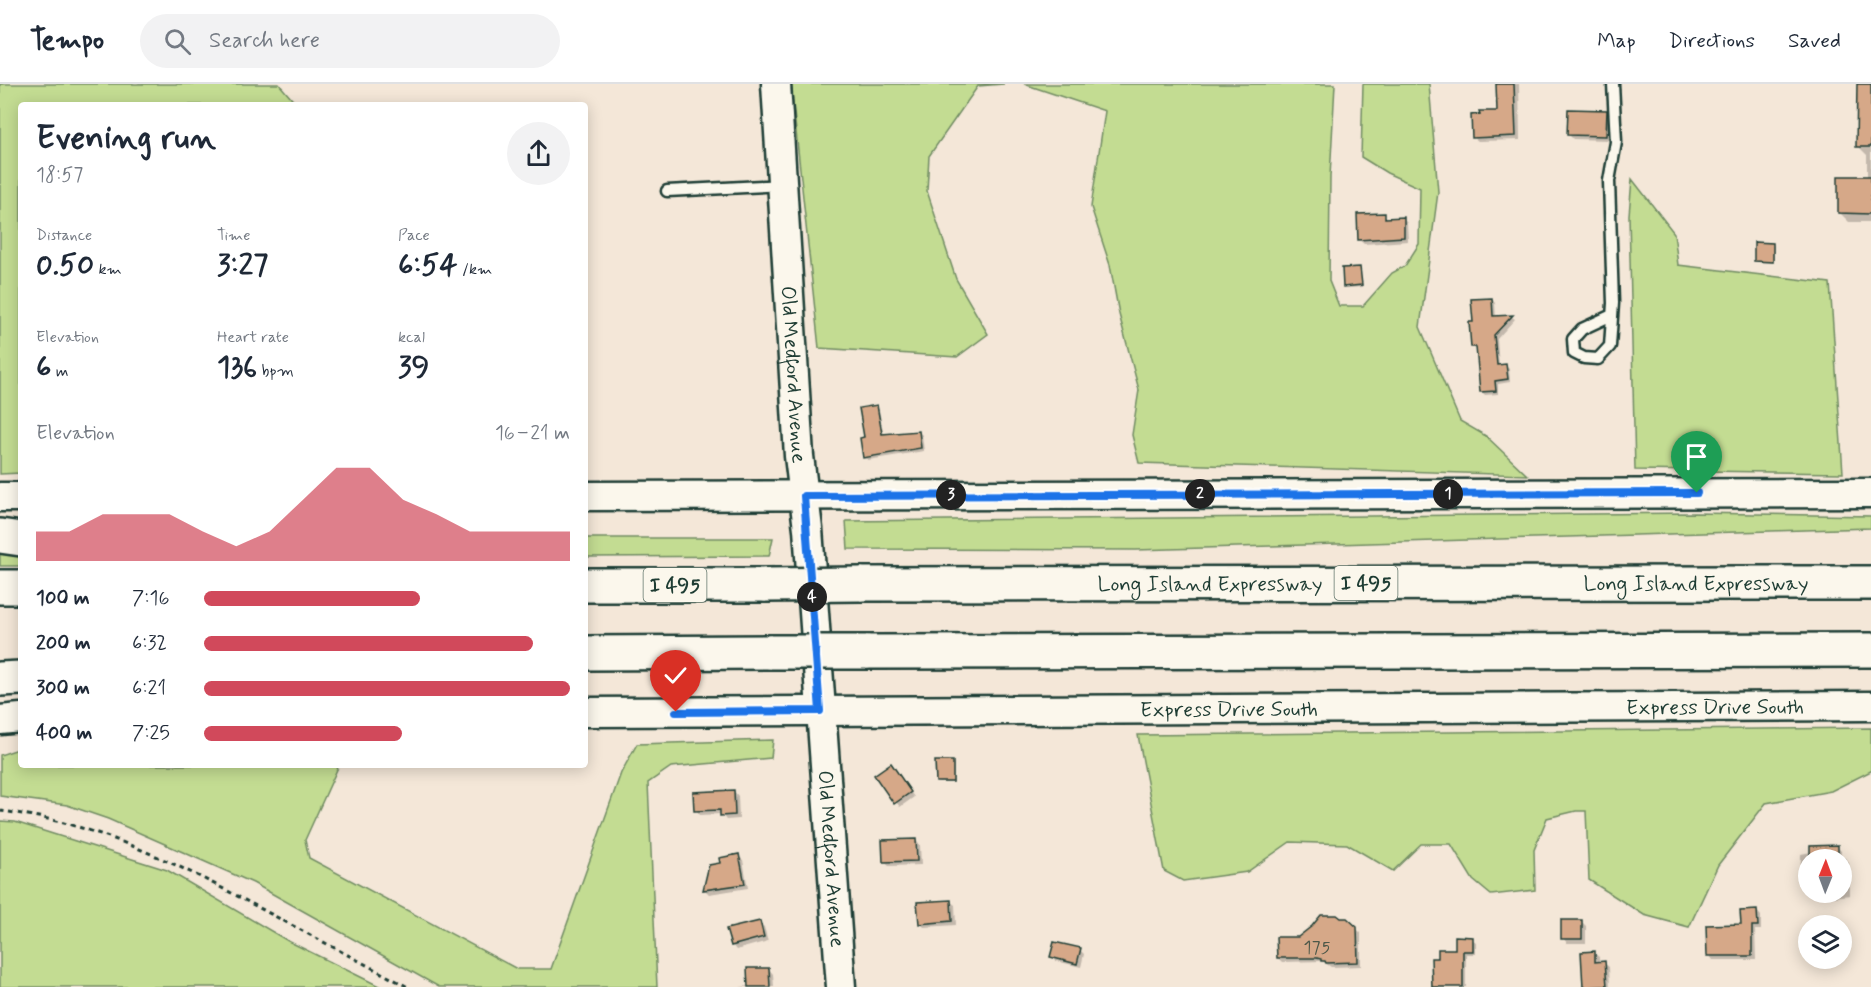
<!DOCTYPE html>
<meta charset="utf-8">
<style>
body{margin:0;font-family:Mynerve,sans-serif;background:#f2f2f3;color:#1f2937;height:100vh;display:flex;flex-direction:column;font-size:22px;white-space:nowrap}
*{box-sizing:border-box;margin:0}
p{font-size:20px;color:#747a83}
.icon{flex:none;width:33px;height:33px;fill:none;stroke:currentColor;stroke-width:2;stroke-linecap:round;stroke-linejoin:round}
.map{position:relative;flex:1;overflow:hidden}
.sheet{position:absolute;left:18px;top:18px;width:570px;height:666px;display:flex;flex-direction:column;background:#fff;border-radius:6px;box-shadow:0 3px 15px #0003}
.sheet>*{flex:none}
.needle{width:39px;rotate:1deg}
.buttons{position:absolute;left:1798px;top:765px;display:grid;gap:12px}
.buttons a{display:grid;place-items:center;width:54px;height:54px;border-radius:50%;background:#fff;box-shadow:0 3px 15px #0003;font-size:30px}
.pin{position:absolute;display:grid;place-items:center;width:51px;height:51px;color:#fff;margin:-62px -26px;border-radius:50% 50% 50% 0;rotate:-45deg;box-shadow:0 0 6px #0007}
.pin .icon{rotate:45deg}
.km{position:absolute;width:30px;height:30px;margin:-15px;border-radius:50%;background:#222;color:#fff;font-size:16px;line-height:30px;text-align:center}
.round{display:grid;place-items:center;flex:none;width:63px;height:63px;border-radius:32px;background:#f2f2f3}
.headline{display:flex;align-items:center;justify-content:space-between;height:102px;padding:0 18px}
h1{font-size:33px;font-weight:800;line-height:45px}
.figures{display:grid;grid-template-columns:repeat(3,1fr);gap:9px;height:102px;padding:6px 18px}
.figures div{display:grid;align-content:center}
.figures b{font-size:30px;font-weight:800}
.figures small{font-size:16px;font-weight:400}
.figures p{font-size:16px}
.chart{height:168px;padding:12px 18px}
.chart p{display:flex;justify-content:space-between}
.chart svg{width:100%;height:108px;margin-top:6px;fill:#d1495b;opacity:.7}
ul{padding:0 18px;list-style:none;font-size:20px}
li{display:grid;grid-template-columns:96px 72px 1fr;align-items:center;height:45px}
li i{height:15px;border-radius:8px;background:#d1495b}
header{display:flex;align-items:center;gap:36px;box-sizing:border-box;height:84px;padding:0 30px;background:#fff;border-bottom:2px solid #e0e1e3}
header strong{font-size:28px}
nav{display:flex;gap:33px;margin-inline-start:auto;font-size:21px}
.search{width:420px;height:54px;background:#f2f2f3;display:flex;align-items:center;gap:15px;box-sizing:border-box;padding:0 21px;border-radius:33px;color:#747a83;font-size:22px}
.map>svg:first-child{display:block}
.green{fill:#c3dc92;stroke:#718c63;stroke-width:1.5}
.shadow{fill:#0003}
.building{fill:#d6a888;stroke:#1f3d34;stroke-width:1.5}
.lines{fill:none;stroke-linecap:round;stroke-linejoin:round}
.lane-casing{stroke:#1f3d34;stroke-width:15}
.secondary-casing{stroke:#1f3d34;stroke-width:33}
.highway-casing{stroke:#1f3d34;stroke-width:38}
.path{stroke:#1f3d34;stroke-width:3;stroke-dasharray:4.5 4.5;stroke-linecap:butt}
.lane{stroke:#fbf7ec;stroke-width:10}
.secondary{stroke:#fbf7ec;stroke-width:28}
.highway{stroke:#fbf7ec;stroke-width:33}
.highway-bridge-casing{stroke:#1f3d34;stroke-width:38;stroke-linecap:butt}
.highway-bridge{stroke:#fbf7ec;stroke-width:33}
.route-casing{stroke:#fff;stroke-width:12}
.route{stroke:#1a73e8;stroke-width:8}
.labels{text-anchor:middle;stroke-width:4.5;stroke-linejoin:round;paint-order:stroke}
.number-label{font-size:18px;fill:#4d5849}
.shield{fill:#fbf7ec;stroke:#61756b;stroke-width:1.5}
.shield-label{font-size:20px;font-weight:bold;fill:#1f3d34}
.street-label{font-size:21px;fill:#1f3d34;stroke:#fbf7ec}
</style>
<header>
<strong>Tempo</strong>
<div class="search"><svg class="icon" aria-label="search" viewBox="0 0 24 24"><circle cx="10" cy="10" r="6"/><path d="M15 15l6 6"/></svg>Search here</div>
<nav><a>Map</a><a>Directions</a><a>Saved</a></nav>
</header>
<div class="map">
<svg width="1871" height="903" viewBox="0 0 1871 903">
<rect width="100%" height="100%" fill="#f4e7d8"/>
<filter id="ink" filterUnits="userSpaceOnUse"><feTurbulence type="fractalNoise" baseFrequency=".0167" numOctaves="2"/><feDisplacementMap in="SourceGraphic" scale="12" xChannelSelector="R" yChannelSelector="G"/><feConvolveMatrix kernelMatrix="1 2 1 2 8 2 1 2 1" color-interpolation-filters="sRGB"/></filter>
<g filter="url(#ink)">
<!-- green -->
<path class="green" d="M0 0H279L297 21H21V389L0 390Z
M791 0H1004L978 2 929 72 927 107 956 195 988 250 957 273 819 264Z
M1024 0H1335L1330 93 1329 197 1339 222H1363L1392 189 1405 182 1419 160 1420 104 1387 89 1361 73 1363 0H1429L1438 108 1420 243 1460 337 1486 352 1527 391 1139 379 1132 351 1139 306 1119 230 1110 181 1091 123 1105 27Z
M1632 95 1674 149 1678 181 1830 199 1843 389 1635 386 1629 131Z
M1693 429 1871 432V444L1136 466 848 465 846 437Z
M585 454H773L769 472 585 473Z
M0 465 21 468V482H0Z
M1871 644V687L1831 707 1766 719 1718 781 1689 843 1644 831 1589 796 1586 727H1576L1547 734 1534 766 1535 806 1491 811 1473 796 1451 760H1421L1393 787 1347 760 1290 758 1247 788 1183 797 1164 787 1138 651Z
M773 656 771 674 671 683 648 699 657 903H439L253 799 108 735 67 721 0 712V671L21 664V681H339L305 756 309 774 517 885H551L621 689 637 660Z
M0 737 15 738 167 786 288 857 381 903H0Z"/>
<!-- shadow -->
<path class="shadow" d="M1498 0H1519L1520 56 1478 57 1473 53 1499 28Z
M1859 0H1871V138H1849L1840 129 1867 94V71L1858 62Z
M1606 27 1611 32 1610 56 1573 55 1569 51Z
M1384 131 1389 135H1403L1407 139 1408 157 1364 160 1359 156Z
M1773 160 1774 162V179L1757 178 1756 176Z
M1360 185 1363 203 1347 204 1345 202Z
M1492 215 1495 219 1496 234 1512 233 1515 235 1497 255 1499 283 1506 282 1509 285 1510 298 1498 300V310L1485 311 1481 307 1478 266 1472 263 1474 239Z
M876 323 879 326 884 352 919 348 922 351 924 367 868 376 865 374 866 354Z
M952 678 954 680V699H939L937 697Z
M895 686 914 713 900 723 876 692Z
M734 707 738 712 739 735 726 736 721 730 700 731 696 726Z
M916 757 920 761 921 781 889 782 884 778Z
M1837 763 1841 767V774H1845L1849 778 1850 811 1833 813 1829 809 1842 808V776H1809V804H1805L1800 800 1801 770Z
M738 772 743 776 748 804 709 810 704 805 721 780Z
M950 817 955 821 956 841 924 843 920 839Z
M1757 827 1761 832V846H1755L1756 876H1713L1709 871Z
M1341 836H1347L1361 849V882L1331 883 1322 877 1282 878 1278 874 1299 854Z
M759 838 764 843 768 857 736 866 732 861Z
M1582 838 1586 842V859H1567L1563 854Z
M1472 855 1476 858V870H1466V903H1433L1439 875 1456 866Z
M1080 866 1084 870 1081 883 1056 877 1052 872Z
M1594 869 1599 873V879H1604L1609 883 1610 903H1585Z
M769 885 773 890 774 903H740L749 902Z"/>
<!-- building -->
<path class="building" d="M1496 0H1514L1516 52 1472 54 1471 31 1480 30 1479 27H1497Z
M1857 0H1871V63H1856Z
M1568 25 1607 26 1606 52 1567 51Z
M1838 92H1871V130L1838 129Z
M1385 129V134L1404 133V153L1358 156 1357 130Z
M1754 158 1773 159V178L1754 177Z
M1360 183 1362 201 1343 203 1342 184Z
M1492 214 1493 232 1513 231 1494 251 1497 281 1506 280 1508 295 1495 297 1496 307 1480 308 1476 263H1471L1469 238H1473L1471 215Z
M877 321 882 350 919 347 921 364 863 374 860 354 864 353 859 324Z
M935 677H953V698H936Z
M891 679 911 708 894 720 874 691Z
M734 706 735 731 720 732V726L694 727 693 708Z
M916 755 917 777 883 778 882 756Z
M1838 761V776H1810V762Z
M739 770 745 800 703 806 709 781 720 779 719 774Z
M951 816 952 837 919 840 917 818Z
M1757 826 1758 842H1752V872H1707L1706 841 1741 840 1740 827Z
M1321 831H1337L1341 834H1347L1357 843 1358 878 1326 879 1325 877H1321V875L1317 874H1277L1276 853H1298L1312 842Z
M1561 836H1582V855H1561Z
M760 837 764 853 731 862 726 845Z
M1455 852 1473 853V867H1463V903H1432L1431 874H1438V865H1455Z
M1054 858 1081 864 1077 880 1050 873Z
M1595 867V878L1605 877 1607 902 1583 903 1581 868Z
M747 884H769L770 903H748Z"/>
<g class="lines">
<!-- lane casing -->
<g class="lane-casing">
<path id="lane" d="M667 107 783 101
M1612 231 1582 245 1573 255 1574 269 1584 274 1598 275 1610 262 1613 219 1609 97 1616 58 1613 0"/>
</g>
<!-- secondary casing -->
<g class="secondary-casing">
<g id="secondary">
<path id="s1" d="M776 0 799 372 808 445 841 903"/>
<path d="M585 412 1871 409"/>
<path d="M0 413H21"/>
<path id="s2" d="M585 628 1871 622"/>
<path d="M0 636 21 634"/>
</g>
</g>
<!-- highway casing -->
<g class="highway-casing">
<g id="highway">
<path d="M0 452 21 455"/>
<path id="s3" d="M860 500 1871 499"/>
<path d="M585 501H766"/>
<path d="M0 503H21"/>
<path d="M866 568 1871 566"/>
<path d="M585 569 771 568"/>
<path d="M0 595 21 594"/>
</g>
</g>
<!-- path -->
<path class="path" d="M0 727C95 737 184 783 267 828 314 853 361 878 408 903"/>
<!-- lane -->
<use href="#lane" class="lane"/>
<!-- secondary -->
<use href="#secondary" class="secondary"/>
<!-- highway -->
<use href="#highway" class="highway"/>
<!-- highway-bridge casing -->
<g class="highway-bridge-casing">
<path id="highway-bridge" d="M766 501 860 500
M771 568H866"/>
</g>
<!-- highway-bridge -->
<use href="#highway-bridge" class="highway-bridge"/>
</g>
</g>
<g class="lines" filter="url(#ink)">
<!-- route casing -->
<g class="route-casing">
<path id="route" d="M676 628 820 627 804 412 1697 409"/>
</g>
<!-- route -->
<use href="#route" class="route"/>
</g>
<g class="labels">
<!-- number labels -->
<g class="number-label">
<text x="1317" y="869">175</text>
</g>
<!-- shield labels -->
<g class="shield">
<rect x="1334.5" y="482" width="63" height="34" rx="4.5"/>
<rect x="643.5" y="484" width="63" height="34" rx="4.5"/>
</g>
<g class="shield-label">
<text x="1366" y="506">I 495</text>
<text x="675" y="508">I 495</text>
</g>
<!-- street labels -->
<g class="street-label">
<text dy="7" stroke="none"><textPath href="#s1" startOffset="291">Old Medford Avenue</textPath></text>
<text dy="7" stroke="none"><textPath href="#s3" startOffset="836">Long Island Expressway</textPath></text>
<text dy="7" stroke="none"><textPath href="#s3" startOffset="350">Long Island Expressway</textPath></text>
<text dy="7" stroke="none"><textPath href="#s2" startOffset="1130">Express Drive South</textPath></text>
<text dy="7" stroke="none"><textPath href="#s2" startOffset="644">Express Drive South</textPath></text>
<text dy="7" stroke="none"><textPath href="#s1" startOffset="777">Old Medford Avenue</textPath></text>
</g>
</g>
</svg>
<div class="buttons">
<a><svg class="needle" viewBox="-14 -14 28 28"><path d="M0-13l5 13h-10z" fill="#e53935"/><path d="M0 13l5-13h-10z" fill="#747a83"/></svg></a>
<a><svg class="icon" aria-label="layers" viewBox="0 0 24 24"><path d="M12 4l9 5-9 5-9-5zM3 14l9 5 9-5"/></svg></a>
</div>
<div class="pin" style="left:1697px;top:409px;background:#1e9e55"><svg class="icon" aria-label="arrive" viewBox="0 0 24 24"><path d="M6 21V4h12l-3 4 3 4H6"/></svg></div>
<div class="pin" style="left:676px;top:628px;background:#d93025"><svg class="icon" aria-label="check" viewBox="0 0 24 24"><path d="M5 12l5 5 9-10"/></svg></div>
<b class="km" style="left:1448px;top:410px">1</b>
<b class="km" style="left:1200px;top:410px">2</b>
<b class="km" style="left:951px;top:411px">3</b>
<b class="km" style="left:812px;top:513px">4</b>
<section class="sheet">
<div class="headline"><div><h1>Evening run</h1><p>18:57</p></div><a class="round"><svg class="icon" aria-label="share" viewBox="0 0 24 24"><path d="M12 15V3M7 8l5-5 5 5M5 13v7h14v-7"/></svg></a></div>
<div class="figures">
<div><p>Distance</p><b>0.50<small> km</small></b></div>
<div><p>Time</p><b>3:27</b></div>
<div><p>Pace</p><b>6:54<small> /km</small></b></div>
</div>
<div class="figures">
<div><p>Elevation</p><b>6<small> m</small></b></div>
<div><p>Heart rate</p><b>136<small> bpm</small></b></div>
<div><p>kcal</p><b>39</b></div>
</div>
<div class="chart"><p><span>Elevation</span>16–21 m</p>
<svg viewBox="0 0 160 44" preserveAspectRatio="none"><path d="M0 44V32L10 32L20 25L30 25L40 25L50 32L60 38L70 32L80 19L90 6L100 6L110 19L120 25L130 32L140 32L150 32L160 32V44z"/></svg>
</div>
<ul>
<li><b>100 m</b>7:16<i style="width:59%"></i></li>
<li><b>200 m</b>6:32<i style="width:90%"></i></li>
<li><b>300 m</b>6:21<i style="width:100%"></i></li>
<li><b>400 m</b>7:25<i style="width:54%"></i></li>
</ul>
</section>
</div>
